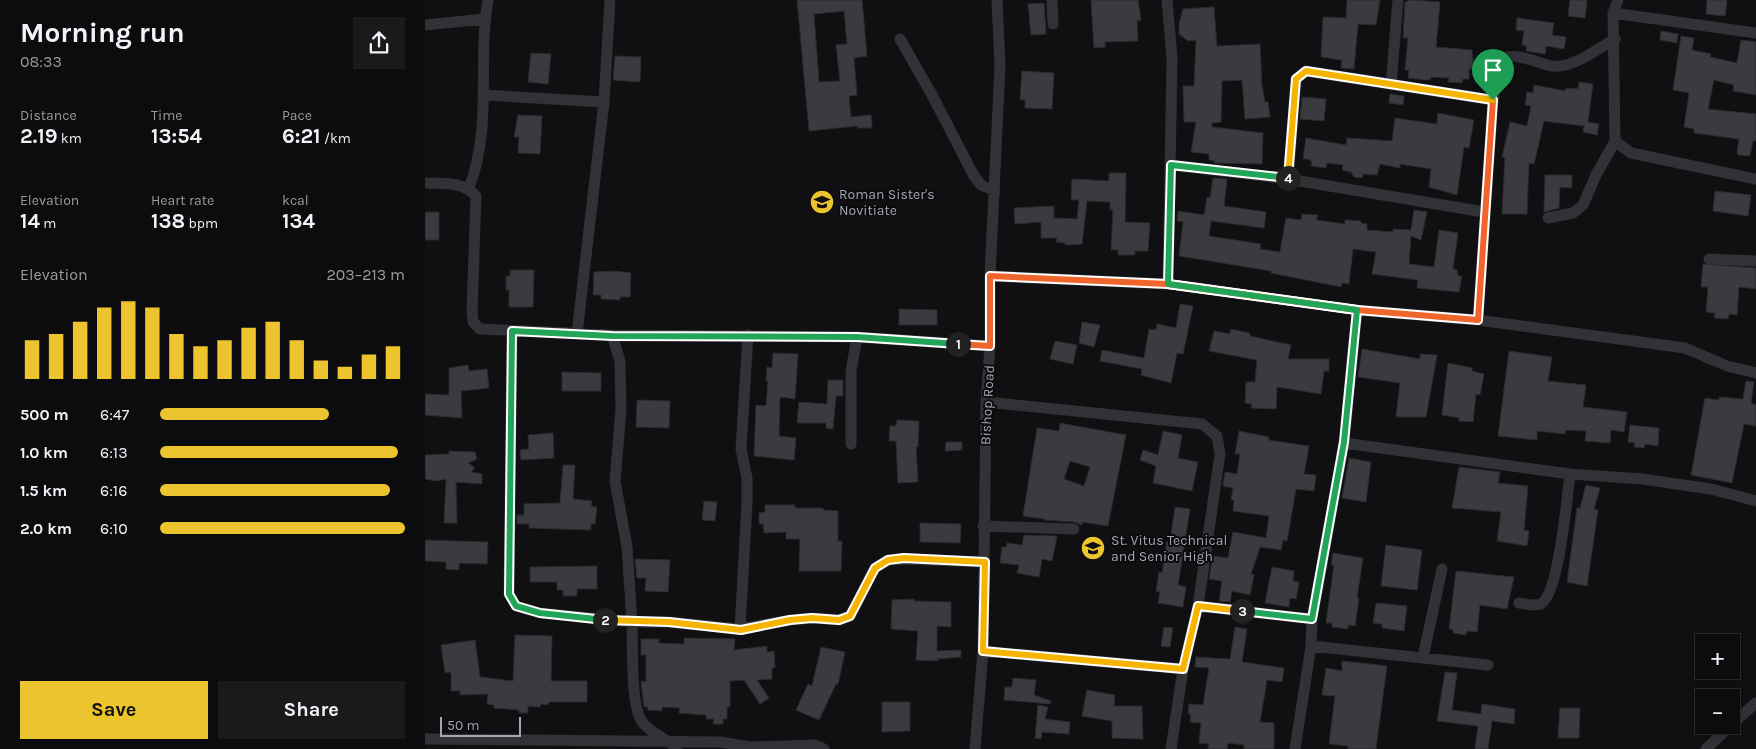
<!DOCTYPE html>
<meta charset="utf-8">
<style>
body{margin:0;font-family:Karla,sans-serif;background:#1a1a1c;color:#f1f3f6;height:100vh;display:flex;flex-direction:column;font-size:19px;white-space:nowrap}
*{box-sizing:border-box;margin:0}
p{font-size:16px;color:#9a9b9e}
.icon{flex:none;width:28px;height:28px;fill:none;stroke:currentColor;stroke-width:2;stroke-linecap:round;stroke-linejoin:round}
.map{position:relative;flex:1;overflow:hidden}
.drawer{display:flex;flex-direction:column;background:#0c0c0e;width:425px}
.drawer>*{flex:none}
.buttons{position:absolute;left:1270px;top:634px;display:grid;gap:10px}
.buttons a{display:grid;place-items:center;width:45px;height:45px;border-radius:0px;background:#0c0c0e;box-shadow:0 2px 8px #0003,0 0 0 1px #2c2c2e;font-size:25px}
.scale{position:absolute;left:15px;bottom:12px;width:81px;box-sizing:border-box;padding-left:5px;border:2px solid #a2a5b2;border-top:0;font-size:14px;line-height:18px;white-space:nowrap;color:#a2a5b2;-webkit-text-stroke:4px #0b0b0d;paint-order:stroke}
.pin{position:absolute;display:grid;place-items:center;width:42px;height:42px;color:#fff;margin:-51px -21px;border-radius:50% 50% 50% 0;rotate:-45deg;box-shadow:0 0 5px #0007}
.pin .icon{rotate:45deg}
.km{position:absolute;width:25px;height:25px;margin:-12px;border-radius:50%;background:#222;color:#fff;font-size:14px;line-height:25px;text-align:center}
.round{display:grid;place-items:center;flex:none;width:52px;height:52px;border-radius:0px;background:#1a1a1c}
.headline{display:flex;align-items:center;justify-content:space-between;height:85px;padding:0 20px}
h1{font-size:28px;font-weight:700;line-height:38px}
.figures{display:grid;grid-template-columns:repeat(3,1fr);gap:8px;height:85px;padding:5px 20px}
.figures div{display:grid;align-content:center}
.figures b{font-size:21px;font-weight:700}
.figures small{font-size:14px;font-weight:400}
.figures p{font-size:14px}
.chart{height:140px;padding:10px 20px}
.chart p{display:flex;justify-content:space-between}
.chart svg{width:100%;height:90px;margin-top:5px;stroke:#ecc42e;stroke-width:6}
.button{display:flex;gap:10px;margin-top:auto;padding:10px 20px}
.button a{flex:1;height:58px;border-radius:0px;background:#ecc42e;color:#111;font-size:20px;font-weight:700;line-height:58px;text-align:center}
.button a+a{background:#1a1a1c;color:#f1f3f6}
ul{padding:0 20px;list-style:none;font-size:16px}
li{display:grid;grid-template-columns:80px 60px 1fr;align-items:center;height:38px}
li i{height:12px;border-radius:6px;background:#ecc42e}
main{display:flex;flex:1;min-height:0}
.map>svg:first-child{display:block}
.building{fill:#3b3a3f;stroke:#2b2a2e;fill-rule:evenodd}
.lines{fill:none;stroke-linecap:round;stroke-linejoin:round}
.minor{stroke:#313236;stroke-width:11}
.split-1-casing{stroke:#fff;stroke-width:10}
.split-2-casing{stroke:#fff;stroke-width:10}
.split-3-casing{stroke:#fff;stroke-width:10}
.split-4-casing{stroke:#fff;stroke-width:10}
.split-5-casing{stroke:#fff;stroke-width:10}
.split-1{stroke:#f0652b;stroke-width:6}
.split-2{stroke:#22a559;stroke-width:6}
.split-3{stroke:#f5b400;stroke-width:6}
.split-4{stroke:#22a559;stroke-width:6}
.split-5{stroke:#f5b400;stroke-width:6}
.labels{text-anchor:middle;stroke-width:4;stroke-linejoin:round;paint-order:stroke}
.poi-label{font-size:14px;fill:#a2a5b2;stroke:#0b0b0d;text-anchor:start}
.street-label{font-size:14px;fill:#a2a5b2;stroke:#0b0b0d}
</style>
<main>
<section class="drawer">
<div class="headline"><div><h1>Morning run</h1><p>08:33</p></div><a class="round"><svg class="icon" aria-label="share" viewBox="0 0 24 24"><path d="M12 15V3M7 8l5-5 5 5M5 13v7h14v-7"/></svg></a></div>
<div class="figures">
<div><p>Distance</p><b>2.19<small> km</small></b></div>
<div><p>Time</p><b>13:54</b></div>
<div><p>Pace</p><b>6:21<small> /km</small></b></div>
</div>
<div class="figures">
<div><p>Elevation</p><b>14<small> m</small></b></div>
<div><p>Heart rate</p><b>138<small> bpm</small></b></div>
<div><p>kcal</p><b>134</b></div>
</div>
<div class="chart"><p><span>Elevation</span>203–213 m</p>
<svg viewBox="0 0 160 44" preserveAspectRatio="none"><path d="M5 44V25M15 44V22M25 44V16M35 44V9M45 44V6M55 44V9M65 44V22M75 44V28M85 44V25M95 44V19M105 44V16M115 44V25M125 44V35M135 44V38M145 44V32M155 44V28"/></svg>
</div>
<ul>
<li><b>500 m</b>6:47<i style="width:69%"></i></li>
<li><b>1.0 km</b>6:13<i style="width:97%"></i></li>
<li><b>1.5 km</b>6:16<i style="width:94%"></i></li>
<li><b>2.0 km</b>6:10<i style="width:100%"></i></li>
</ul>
<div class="button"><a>Save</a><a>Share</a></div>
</section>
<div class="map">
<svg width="1331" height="749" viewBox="0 0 1331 749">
<rect width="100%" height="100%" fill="#101012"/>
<!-- building -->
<path class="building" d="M372 0H437L442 56 429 58 432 95 424 96 426 117 446 115 447 128H433L432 126 384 131ZM419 11 422 44 411 45 415 81 394 82 389 14Z
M666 0H713L716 20 712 21 713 41 680 42V47L669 48Z
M922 0H955L951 25 933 24 929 69 916 68 917 60 896 57 898 17 921 18Z
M986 0 1015 2 1011 47 1047 50 1049 69H1044V79H1038L1037 83 1023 82 1024 78 1006 77V79L1001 80 983 78 984 70H980L983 38H978L980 2Z
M1145 0H1162L1160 18 1143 16Z
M1282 0H1302L1300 16 1281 14Z
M619 3 621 34 606 35 603 4Z
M789 7 792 46 835 44 837 86 840 102H843L845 117 820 119 817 80 797 81 796 122 787 123V127L838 133 837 164 789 163 790 161 784 160V154L766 152 771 122H759L758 86H769L771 40 763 41 754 34V24L758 9Z
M1092 18 1129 23 1127 35 1141 37 1139 49 1121 46 1120 54 1101 51 1102 46 1097 45 1099 31 1091 30Z
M1236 31 1253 34 1252 43 1235 40Z
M1256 36 1269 38 1267 50 1286 54 1285 57 1312 63 1316 40 1331 42V95L1308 91 1309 85 1289 80 1283 109 1331 114V141H1328L1325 155 1322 156 1313 155 1312 152 1314 139 1269 133V129L1259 127 1264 93 1248 90Z
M106 53 126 54 123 84 103 82Z
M190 56 216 57 215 82 188 80Z
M597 71 629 73 627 109 600 108V100H595Z
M1154 82 1168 84 1163 122 1174 124 1172 135 1158 132 1159 126 1119 121 1109 164 1104 163 1102 214H1077L1080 158 1077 157 1085 122 1102 126 1106 106 1100 105 1102 92 1108 93 1109 85 1141 91V88L1153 89Z
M965 94 979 96 978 105 964 103Z
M877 97 901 99 899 121 875 119Z
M1013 113 1049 120 1044 148 1039 147 1032 195 1004 187 1006 169 975 164V168L955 164 952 175 938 174 937 178 929 177 926 172 917 170 918 165 902 163 901 168 886 166 887 162 883 159H878L881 138 921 145 922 138 967 141 970 118 1012 124Z
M93 115 117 116 115 154 93 153 94 137H89Z
M684 173H701L700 222 725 223 723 251H710V255H693V250H686L688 210H685V202L662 201 657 244 640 245V243L631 242 632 238H616V222L590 224 589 208 629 206V218L652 219 654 200H646L647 179 684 181Z
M1120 175H1147V188L1135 187 1134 208 1119 212Z
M788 178 802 179 799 206 841 212 839 228 786 221 784 236 836 244 835 249 855 252 861 218 876 220 877 214 893 215 891 220 920 224V220L936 221V223L942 224V230L968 232V229L986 230 989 210 1002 212 996 240 986 236 984 264 1009 267 1014 230 1033 233 1028 269 1032 270 1033 276H1037L1034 292 992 288 993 280 947 274 951 252 928 249 924 284 917 283 916 287 846 273V271L754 256 758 222 752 221 753 211 779 215 782 197 785 198Z
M1290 191 1326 195 1323 216 1288 211Z
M0 212H14V240H0Z
M1278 264 1331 268V289L1314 287 1312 315 1304 314 1303 319 1289 318 1290 313 1281 312 1283 287H1276Z
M85 270H109L108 307H84V290H81V276H85Z
M189 271 206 273 205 297H195V300L176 299V295H168L169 272Z
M755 304 768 306 758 354 752 353 746 383 716 375 717 369 675 361 677 350 719 358 724 329 731 330 732 324 751 328Z
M474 309 512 310V325H474Z
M657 322 675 325 669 347 654 343Z
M806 329 825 333V336L866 345 863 359H904V371H899L896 394 852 387 851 409 826 408 827 404 820 403 821 382H830L832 360 784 351 789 331 805 334Z
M630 341 652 345 648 364 625 359Z
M937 349 995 359V354L1012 355 1001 417H971L975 383 933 377Z
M1084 351 1127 357 1123 381 1161 385 1158 407 1202 412 1199 432 1186 430 1185 443 1160 441 1161 431 1141 430 1140 434 1112 431V440L1073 436Z
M348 353 373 354 370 399 355 397 354 436 371 438 369 460 329 456 331 405 341 406 343 381H341L342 367 347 368Z
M1023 363 1047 368V371L1059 374 1055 395 1051 394 1048 422 1034 421V418L1017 415Z
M43 365 44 371 62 369 64 388 36 391 37 418 0 415V394L24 395V368Z
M137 372 176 373V391H137Z
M403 380H418V396H411L408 429 401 428V423H372L374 402 402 404Z
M1321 381 1329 382 1326 403 1331 405V426L1319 424 1307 483 1266 475 1280 398 1294 400V397L1318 399Z
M212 400 245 401 244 428 211 427Z
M472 420 494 421 493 447H491L493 482 473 483 471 441H464L465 426H471Z
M635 423 701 435 683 526 658 522 657 525 649 522 619 520V519L598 516 612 428 634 431ZM645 461 665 467 659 486 639 479Z
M1205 425 1234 428 1233 446 1220 444 1219 448 1209 447 1210 443 1203 442Z
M738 431 757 435 753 458 773 462 767 491 728 483 731 466 715 460 718 450 733 455Z
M814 431 844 437 843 440 884 446 879 474 891 475 889 491 871 489 862 541 858 540 856 550 835 547 826 574 829 575 825 595 807 591 805 602 794 601 797 581 784 579 788 556 803 558 808 532 841 538 844 516 808 511 809 500H806L808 488 798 486 800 472 812 474 815 454H810Z
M128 433 129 458 96 460 95 450 104 449 103 435Z
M521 442H537V450L520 451Z
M24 451 50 452 52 459 43 463 50 468 46 472 57 474V484L31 482 32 523H19L21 479 11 481 0 479V455L24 454Z
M924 458 946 462 941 502 917 498Z
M138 465H150L148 499 167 501 166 506 172 507 170 524H166V530L104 528V524H92V515H99V504L135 503Z
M1034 467 1075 472 1073 483 1103 486 1099 530 1104 531 1102 546 1072 541 1076 512 1027 508Z
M1161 485 1175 488 1169 509 1173 510 1162 586 1142 582 1152 508H1155Z
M279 501 292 502 290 521 277 520Z
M340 505H370V508H398V510L413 511V541H417L416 571H374L375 539H361V532L339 533 338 524H334V513L340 512Z
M750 507 765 509 753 585 761 587 758 607 733 603 735 592 731 591 734 572 737 573 742 541 745 542Z
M495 523 536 524 535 543 495 542Z
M599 535 632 536 627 561 617 559 614 577 592 573 594 565 575 563 577 547H581L582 543 597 545Z
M0 540 63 542 62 564 34 563V570L21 569V562L0 561Z
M961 545 997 550 992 590 956 586Z
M908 553 938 558 932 598H934L930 626 923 625V629L907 627V623H901L909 565H906Z
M210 559 245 560 243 592 220 591 221 578H212Z
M172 566V589H152V596H138V590H132V582H105V567Z
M847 567 869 571 868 581 874 582 871 599 865 598 864 607 840 603Z
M1031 571 1089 577 1082 609 1055 605 1052 632 1042 631 1041 635 1028 633V630L1024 629Z
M489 599V601L526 602V627L512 626V651L536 650V657L513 659V661L491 660 493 631 466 629 467 600Z
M951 603 982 606 979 631 957 628V624L948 623Z
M739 627 748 628 745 647 736 646Z
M810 627 822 629 817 662 859 668 857 682 842 680 835 722 849 723V749H819V745L803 743 802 749H783L784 744 774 743 776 723 765 722 766 714H763L764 704 778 705 784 668 770 667 771 657 805 659Z
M90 635 127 636 126 681H162V702H124L123 705 116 704 115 707 103 706V713H94V710L69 708V705L62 704 63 694 35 695V691H26V672L20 673 16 645 50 640 55 677 88 681Z
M259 638 310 639 309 650 342 646V652L349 651 350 667 347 668V679L332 680 344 698 335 704 319 680 305 681V707H302V719H298V724H288L289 719H281V715L254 713 255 708 237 707V711L222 710 223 707H219L217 689 216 681 221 682V655H216V639H234V643L259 644Z
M396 647 420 652 413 684H411L394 720 371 710 383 684 387 686Z
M917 661 962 666 951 749H923V746L904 744 910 696 897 695 901 668 917 671Z
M1020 672 1032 673 1027 710 1056 714 1057 704 1090 709 1089 724 1067 721 1063 749H1050L1053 726 1012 721Z
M588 678 611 680 609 695 626 701 625 704 579 700 580 687H587Z
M662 690 690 695 689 706H717L718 739 687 738V721L657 716Z
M457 702H485V731L457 732Z
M613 705 623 707 620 719 645 722 644 734 617 732 616 739 610 738Z
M1135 708H1155L1154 738H1133Z"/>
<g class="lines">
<!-- minor -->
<path class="minor" d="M627 0 628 24
M742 0 747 58 743 284
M1188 13 1331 33
M0 25 59 19
M475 39 506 93 549 176 556 185 570 191
M966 85 973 0
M59 95 179 102
M1190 141 1206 153 1331 179
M746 165 863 179 1059 212
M863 179 871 79 881 71 1068 100
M0 183C19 184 38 181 51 196L47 312 48 322 55 329 187 335 432 337 565 346
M44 188C68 125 52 64 63 0
M1123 218 1148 213 1158 205 1171 175 1190 141 1188 13 1193 0
M1284 259 1331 261
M565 276 743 284 932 310 1053 320 1260 348 1302 366 1331 373
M1053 320 1068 100C1070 93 1076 61 1078 59 1088 51 1116 64 1127 66 1148 69 1172 49 1190 39
M87 331 84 594 91 606 115 613 207 622C208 644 205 708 218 723 227 734 242 738 252 749
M152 333 179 102 185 0
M187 335 195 361 196 409 190 481 202 547 207 622H243L315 629 365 620 387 618 414 620 425 616 450 568 463 560 479 559 560 562
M561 402 777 424 792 436 795 454 773 606 758 669 746 749
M919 443 1145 474 1217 479 1286 489 1331 501
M426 444V371L432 337
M558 526 649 529
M1094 603C1101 604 1112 607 1117 603 1134 591 1142 498 1145 474
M773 606 887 619
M315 629 322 503V478L316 449 323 335
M886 646 1063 665
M558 651 758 669
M998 657 1017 569
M1306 725 1331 703
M0 739 295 742 325 747 390 745 399 749
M550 749 558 651 561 402 565 346V276L575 66 572 0
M870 749 886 646 887 619 919 443 932 310
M1281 749 1306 725"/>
</g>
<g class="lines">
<!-- split-1 casing -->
<g class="split-1-casing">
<path id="split-1" d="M533 344 565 346V276L743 284 932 310 1053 320 1068 100"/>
</g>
<!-- split-2 casing -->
<g class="split-2-casing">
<path id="split-2" d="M180 620 115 613 91 606 84 594 87 331 187 336 432 337 533 344"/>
</g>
<!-- split-3 casing -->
<g class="split-3-casing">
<path id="split-3" d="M180 620 244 622 316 630 365 620 387 618 414 620 425 616 450 568 463 560 479 558 560 562 558 651 758 669 773 606 817 611"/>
</g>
<!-- split-4 casing -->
<g class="split-4-casing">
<path id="split-4" d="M817 611 887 619 919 442 932 310 743 284 746 165 863 178"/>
</g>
<!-- split-5 casing -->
<g class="split-5-casing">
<path id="split-5" d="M863 178 871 79 881 71 1068 100"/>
</g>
<!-- split-1 -->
<use href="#split-1" class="split-1"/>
<!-- split-2 -->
<use href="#split-2" class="split-2"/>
<!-- split-3 -->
<use href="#split-3" class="split-3"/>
<!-- split-4 -->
<use href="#split-4" class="split-4"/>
<!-- split-5 -->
<use href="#split-5" class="split-5"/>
</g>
<!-- icons -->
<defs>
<g id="school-disc" transform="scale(1.25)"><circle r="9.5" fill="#ecc42e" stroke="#0b0b0d"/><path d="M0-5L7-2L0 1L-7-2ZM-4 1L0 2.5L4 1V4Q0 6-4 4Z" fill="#111"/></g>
</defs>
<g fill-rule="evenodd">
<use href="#school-disc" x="397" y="202"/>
<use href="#school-disc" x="668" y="548"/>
</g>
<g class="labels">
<!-- poi labels -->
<g class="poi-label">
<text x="414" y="199">Roman Sister's<tspan x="414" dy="16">Novitiate</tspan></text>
<text x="686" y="545">St. Vitus Technical<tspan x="686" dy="16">and Senior High</tspan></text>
</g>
<!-- street labels -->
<g class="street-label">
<text transform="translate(562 405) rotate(-87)" y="5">Bishop Road</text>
</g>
</g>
</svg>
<div class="buttons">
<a>+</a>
<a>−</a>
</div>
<div class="scale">50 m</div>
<div class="pin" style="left:1068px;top:100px;background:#1e9e55"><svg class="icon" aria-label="arrive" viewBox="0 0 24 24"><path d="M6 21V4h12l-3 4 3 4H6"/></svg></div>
<b class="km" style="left:533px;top:344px">1</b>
<b class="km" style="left:180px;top:620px">2</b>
<b class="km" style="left:817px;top:611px">3</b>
<b class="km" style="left:863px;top:178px">4</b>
</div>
</main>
